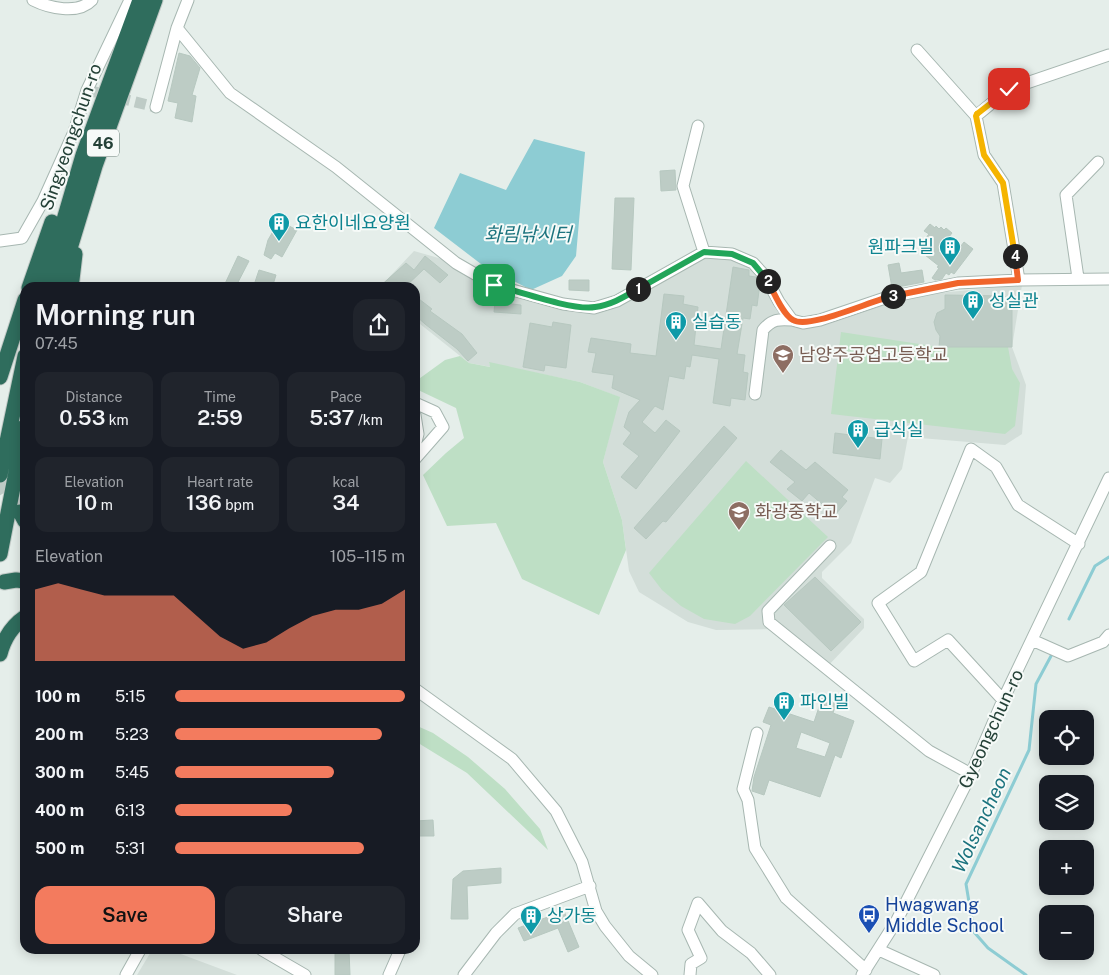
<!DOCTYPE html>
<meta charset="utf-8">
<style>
body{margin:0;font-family:"Public Sans","Noto Sans KR",sans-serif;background:#20242c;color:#f1f3f6;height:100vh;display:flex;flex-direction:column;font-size:19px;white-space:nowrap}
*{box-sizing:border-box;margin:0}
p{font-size:16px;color:#9ea1a6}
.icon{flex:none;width:28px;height:28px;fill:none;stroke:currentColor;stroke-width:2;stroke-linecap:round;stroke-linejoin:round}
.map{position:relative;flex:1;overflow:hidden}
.details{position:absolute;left:20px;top:282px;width:400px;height:672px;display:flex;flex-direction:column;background:#171b24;border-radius:15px;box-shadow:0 2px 12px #0003}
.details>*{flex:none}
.controls{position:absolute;left:1039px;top:710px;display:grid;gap:10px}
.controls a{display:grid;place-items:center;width:55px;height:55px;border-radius:10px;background:#171b24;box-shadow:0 2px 12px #0003;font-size:25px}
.pin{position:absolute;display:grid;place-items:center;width:42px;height:42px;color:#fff;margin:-21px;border-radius:10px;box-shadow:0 2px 8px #0006}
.km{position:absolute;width:25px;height:25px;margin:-12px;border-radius:50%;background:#222;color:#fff;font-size:14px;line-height:25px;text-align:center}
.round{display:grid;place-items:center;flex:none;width:52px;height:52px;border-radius:15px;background:#20242c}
.headline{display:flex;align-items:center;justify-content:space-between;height:85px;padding:0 15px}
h1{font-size:28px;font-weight:600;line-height:38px}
.figures{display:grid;grid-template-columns:repeat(3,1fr);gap:8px;height:85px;padding:5px 15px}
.figures div{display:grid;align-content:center;border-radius:12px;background:#20242c;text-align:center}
.figures b{font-size:21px;font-weight:600}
.figures small{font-size:14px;font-weight:400}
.figures p{font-size:14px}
.chart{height:140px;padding:10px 15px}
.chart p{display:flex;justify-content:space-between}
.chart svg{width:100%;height:90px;margin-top:5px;fill:#f37b5e;opacity:.7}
.action{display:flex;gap:10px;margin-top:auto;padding:10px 15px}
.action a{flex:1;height:58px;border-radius:15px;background:#f37b5e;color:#111;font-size:20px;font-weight:600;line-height:58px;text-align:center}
.action a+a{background:#20242c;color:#f1f3f6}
ul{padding:0 15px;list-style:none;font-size:16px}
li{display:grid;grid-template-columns:80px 60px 1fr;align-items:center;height:38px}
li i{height:12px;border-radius:6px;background:#f37b5e}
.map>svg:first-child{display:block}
.built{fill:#d3ded9}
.green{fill:#bedfc5}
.water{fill:#8dccd3}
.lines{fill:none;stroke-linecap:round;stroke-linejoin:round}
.stream{stroke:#8dccd3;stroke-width:3}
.building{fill:#bdccc5;stroke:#b7c8c0;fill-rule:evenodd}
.minor-tunnel{stroke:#becbc6;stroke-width:11;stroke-dasharray:11 5.5;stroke-linecap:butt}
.highway-tunnel{stroke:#becbc6;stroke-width:15;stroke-dasharray:15 8;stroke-linecap:butt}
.minor-casing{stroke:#a7b7b1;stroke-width:13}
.highway-casing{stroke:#c2cac7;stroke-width:17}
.minor{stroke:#fff;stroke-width:11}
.highway{stroke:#2f6d5d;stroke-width:15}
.split-1-casing{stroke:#fff;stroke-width:10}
.split-2-casing{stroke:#fff;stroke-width:10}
.split-3-casing{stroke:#fff;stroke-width:10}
.split-4-casing{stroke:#fff;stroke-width:10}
.split-5-casing{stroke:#fff;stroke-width:10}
.split-6-casing{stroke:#fff;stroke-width:10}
.split-1{stroke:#22a559;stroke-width:6}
.split-2{stroke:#22a559;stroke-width:6}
.split-3{stroke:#f0652b;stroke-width:6}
.split-4{stroke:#f0652b;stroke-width:6}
.split-5{stroke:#f5b400;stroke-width:6}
.split-6{stroke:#f5b400;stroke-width:6}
.labels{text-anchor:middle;stroke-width:4;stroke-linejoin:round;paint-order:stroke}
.shield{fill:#f6faf8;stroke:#637871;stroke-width:1}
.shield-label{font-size:16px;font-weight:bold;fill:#244137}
.street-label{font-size:18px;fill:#244137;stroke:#f6faf8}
.culture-label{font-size:18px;fill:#0d838f;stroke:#f6faf8;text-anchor:start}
.education-label{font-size:18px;fill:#785e54;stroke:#f6faf8;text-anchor:start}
.transit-label{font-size:18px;fill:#164399;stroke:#f6faf8;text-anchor:start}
.water-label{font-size:19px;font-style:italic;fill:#1c737e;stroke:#f6faf8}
</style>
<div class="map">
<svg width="1109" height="975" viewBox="0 0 1109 975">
<rect width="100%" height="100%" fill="#e5eeea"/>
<!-- built -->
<path class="built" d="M414 251 456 263 494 285 594 308 704 252 753 263 779 302 805 322 885 298 1022 285 1012 347 1026 385 1022 434 1005 445 908 437 902 469 890 483 875 478 851 543 822 572V578L864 619V628L826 668 779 629 716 630 688 622 639 592 629 571 622 520 603 462 619 397 580 382 489 363 491 367 469 363 415 320V288H379Z
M152 950H170L237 975H137Z"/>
<!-- green -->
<path class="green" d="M841 332 939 347H1008L1012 369 1020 383 1015 426 1005 434 831 414Z
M460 356 469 363 490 367 489 362 580 382 620 397 603 462 622 520 626 550 599 615 522 579 496 523 447 526 423 475 446 453 464 438 456 408 416 389V381L445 360Z
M746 461 828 537 750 616 735 624 704 619 681 606 662 590 649 573Z
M415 725 433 733 468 757 505 789 540 829 548 850 467 773 415 741Z"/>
<!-- water -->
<path class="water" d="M534 139 585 152 576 256 562 276 531 290 481 264 434 228 460 173 506 190Z"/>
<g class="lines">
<!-- stream -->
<path class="stream" d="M1069 619 1095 566 1109 557
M1026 975 988 948 974 932 966 884 1029 750 1036 684 1051 656"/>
</g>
<!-- building -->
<path class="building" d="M179 53 190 56 200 68 192 95 196 96 192 122 175 118 178 103 168 101Z
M675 170 676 190 661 191 660 171Z
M615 198H634L631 270 612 269Z
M279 221 297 230 282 257 275 253 271 259 264 255 268 240Z
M930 224 935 228 936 226 939 229 941 227 944 230 946 228 952 233 938 251 950 260 964 242 973 249 954 274 951 272 949 275 946 273 942 279 935 280 932 278 939 268 937 267 939 266 925 255 930 248 927 246 930 243 925 239 929 234 924 231Z
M238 256 249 261 235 288H223Z
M425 256 448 275 440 283 424 269 404 288H378L406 263 414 270Z
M899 263 901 273 922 270 924 282 892 288 888 265Z
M733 267 749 270V276L756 277 760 283 757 306 752 305 750 319 743 318 737 354 745 355 743 372 748 373 745 400 731 398 730 406 713 403 719 359 692 355 690 367 686 366 684 379 669 376 663 410 655 406 642 422 655 433 666 420 680 431 636 489 621 477 639 456 623 444 631 433 624 427 629 412 640 400 612 388 614 375 592 372 596 353 588 352 591 338 631 344 630 353 656 356 664 294 684 296 683 304 698 307 694 345 721 349Z
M259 270 276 275 272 288H253Z
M569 280H589V291L569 290Z
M945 295 1005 296 1006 303H1012V347H939L940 336 936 330 934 322 937 313 945 309Z
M415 296 432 309 430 311 462 334 477 353 468 361 457 349 425 324 415 315Z
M495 302 521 305V314L494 312Z
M553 322 571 325 566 368 545 365 544 371 523 367 530 323 552 327Z
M724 426 737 438 666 522 663 521 646 539 634 528Z
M835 433 882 439 880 459 833 453Z
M781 450 806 470 815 462 848 490 842 497 847 501 835 515 809 493 802 501 787 489 795 482 770 462Z
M815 577 861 622 831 651 784 605Z
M822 698 836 703 833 713 854 721 841 758 835 755 820 797 769 780 764 795 752 791 754 777 771 725 763 722 769 707 814 722ZM801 732 830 743 825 757 796 748Z
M433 820 434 836H415V821Z
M501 868V883L467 886 468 919H451L453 879 463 871Z
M564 911 579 947 568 952 558 928 524 941 518 928Z
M335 950H349L350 975H335Z"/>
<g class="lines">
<!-- minor-tunnel -->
<path class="minor-tunnel" d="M87 90 156 107"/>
<!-- highway-tunnel -->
<path class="highway-tunnel" d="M0 478 2 484 16 507"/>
<!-- minor casing -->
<g class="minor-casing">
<path id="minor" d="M33 0C49 8 78 15 92 0
M177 28 230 93 336 167 456 263 494 285 563 304 594 308 617 301 704 252 732 254 753 263 765 276 779 302 792 320 803 323 820 320 885 298 958 283 1019 280 1109 279
M917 50 976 116 984 155 1003 183 1019 280
M156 107 177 28 188 0
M976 116 1009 89 1109 55
M698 126 683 186 704 252
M0 241 22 238 43 201 74 132 87 90 130 0
M1078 278 1066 195 1098 162
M755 394 763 330C772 319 779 319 792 320
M415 403 435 412 443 427 415 459
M415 415 418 434 415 446
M830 546 768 611 769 622 929 751 971 774
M1032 640 1068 656 1103 642 1109 635
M415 689 512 759 556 811 582 862 596 911 605 926 629 956 652 975
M1003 700 948 640 914 661 878 603 921 572 971 449 996 467 1018 505 1079 544
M757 733 743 789 748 800 755 848 786 898 866 970
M262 950 305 975
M879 950 934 975
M126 975 140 950
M389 975 400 950
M464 975 496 933 515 914 590 886
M690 975 691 964 701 958 688 930 698 903 722 931 751 953 770 975
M862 975 897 920 971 774 1003 700 1109 478"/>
</g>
<!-- highway casing -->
<g class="highway-casing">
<path id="highway" d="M29 288 52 222
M44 288 83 155 140 0
M58 288 95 166 155 0
M71 288 75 254
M0 377 25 300
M0 475 25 356
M20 512 25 521
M0 554 25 426
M4 582 16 580 25 581
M0 654C4 638 12 626 25 617"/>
</g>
<!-- minor -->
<use href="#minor" class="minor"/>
<!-- highway -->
<use href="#highway" class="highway"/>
</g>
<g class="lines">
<!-- split-1 casing -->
<g class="split-1-casing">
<path id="split-1" d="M494 285C517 291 574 311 595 307 611 305 624 297 638 289"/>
</g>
<!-- split-2 casing -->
<g class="split-2-casing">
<path id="split-2" d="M638 289 704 252 732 254 753 263 768 281"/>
</g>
<!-- split-3 casing -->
<g class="split-3-casing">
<path id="split-3" d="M768 281C773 291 783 315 793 320 809 330 872 300 893 296"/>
</g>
<!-- split-4 casing -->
<g class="split-4-casing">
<path id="split-4" d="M893 296 958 283 1018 280 1015 256"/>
</g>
<!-- split-5 casing -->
<g class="split-5-casing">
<path id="split-5" d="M977 114 976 116 984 155 1003 183 1015 256"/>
</g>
<!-- split-6 casing -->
<g class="split-6-casing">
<path id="split-6" d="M977 114 1009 89"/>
</g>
<!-- split-1 -->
<use href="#split-1" class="split-1"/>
<!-- split-2 -->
<use href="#split-2" class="split-2"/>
<!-- split-3 -->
<use href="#split-3" class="split-3"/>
<!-- split-4 -->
<use href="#split-4" class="split-4"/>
<!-- split-5 -->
<use href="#split-5" class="split-5"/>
<!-- split-6 -->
<use href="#split-6" class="split-6"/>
</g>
<!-- icons -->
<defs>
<g id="building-pin" transform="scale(1.125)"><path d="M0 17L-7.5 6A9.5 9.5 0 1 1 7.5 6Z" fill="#0f9aa8" stroke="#f6faf8"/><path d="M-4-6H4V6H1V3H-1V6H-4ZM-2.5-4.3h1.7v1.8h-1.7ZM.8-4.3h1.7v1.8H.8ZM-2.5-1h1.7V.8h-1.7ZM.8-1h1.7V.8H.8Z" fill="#fff"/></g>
<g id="school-pin" transform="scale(1.125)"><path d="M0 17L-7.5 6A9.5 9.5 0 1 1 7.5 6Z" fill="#8d6e63" stroke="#f6faf8"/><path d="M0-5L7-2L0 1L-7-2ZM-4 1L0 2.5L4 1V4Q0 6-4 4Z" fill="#fff"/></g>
<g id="bus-pin" transform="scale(1.125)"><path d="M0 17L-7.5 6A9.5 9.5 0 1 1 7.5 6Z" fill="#1a4fb4" stroke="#f6faf8"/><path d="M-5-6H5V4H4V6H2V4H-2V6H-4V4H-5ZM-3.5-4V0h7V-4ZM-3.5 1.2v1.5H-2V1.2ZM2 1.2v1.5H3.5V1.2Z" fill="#fff"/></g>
</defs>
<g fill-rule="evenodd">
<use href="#building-pin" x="279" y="223"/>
<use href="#building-pin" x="950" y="247"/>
<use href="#building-pin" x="973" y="301"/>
<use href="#building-pin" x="676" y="322"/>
<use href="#school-pin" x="783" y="355"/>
<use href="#building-pin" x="858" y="430"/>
<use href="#school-pin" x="739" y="512"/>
<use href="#building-pin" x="784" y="702"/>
<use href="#bus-pin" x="869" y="915"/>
<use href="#building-pin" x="531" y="916"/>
</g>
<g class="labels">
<!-- shield labels -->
<rect class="shield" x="87" y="129.5" width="32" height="27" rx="4"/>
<g class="shield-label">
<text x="103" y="149">46</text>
</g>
<!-- street labels -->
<g class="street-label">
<text transform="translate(71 137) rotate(-71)" y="6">Singyeongchun-ro</text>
<text transform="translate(991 729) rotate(-65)" y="6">Gyeongchun-ro</text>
</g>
<!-- culture labels -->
<g class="culture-label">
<text x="295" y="229">요한이네요양원</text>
<text x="934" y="253" text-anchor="end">원파크빌</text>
<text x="989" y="307">성실관</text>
<text x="692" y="328">실습동</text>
<text x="874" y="436">급식실</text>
<text x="800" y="708">파인빌</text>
<text x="547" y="922">상가동</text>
</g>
<!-- education labels -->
<g class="education-label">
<text x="799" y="361">남양주공업고등학교</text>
<text x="755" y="518">화광중학교</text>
</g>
<!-- transit labels -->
<g class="transit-label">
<text x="885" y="911">Hwagwang<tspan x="885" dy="21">Middle School</tspan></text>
</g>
<!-- water labels -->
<g class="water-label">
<text x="528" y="241">화림낚시터</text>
<text transform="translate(981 820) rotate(-65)" y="7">Wolsancheon</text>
</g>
</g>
</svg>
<div class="controls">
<a><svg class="icon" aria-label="locate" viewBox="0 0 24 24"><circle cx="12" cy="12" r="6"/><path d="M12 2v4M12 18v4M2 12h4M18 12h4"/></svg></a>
<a><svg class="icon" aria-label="layers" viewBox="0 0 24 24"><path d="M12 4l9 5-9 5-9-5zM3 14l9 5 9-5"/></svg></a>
<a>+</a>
<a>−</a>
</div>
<div class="pin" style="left:494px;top:285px;background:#1e9e55"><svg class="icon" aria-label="arrive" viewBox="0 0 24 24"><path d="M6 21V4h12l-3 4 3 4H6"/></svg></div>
<div class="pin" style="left:1009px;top:89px;background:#d93025"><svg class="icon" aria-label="check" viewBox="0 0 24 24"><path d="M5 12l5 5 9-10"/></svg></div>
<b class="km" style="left:638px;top:289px">1</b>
<b class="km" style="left:768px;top:281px">2</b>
<b class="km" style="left:893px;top:296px">3</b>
<b class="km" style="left:1015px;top:256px">4</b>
<section class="details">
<div class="headline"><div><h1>Morning run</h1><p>07:45</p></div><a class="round"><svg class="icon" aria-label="share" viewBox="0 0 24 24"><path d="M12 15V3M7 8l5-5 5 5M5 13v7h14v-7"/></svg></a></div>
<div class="figures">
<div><p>Distance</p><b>0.53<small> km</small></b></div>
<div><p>Time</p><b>2:59</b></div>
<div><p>Pace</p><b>5:37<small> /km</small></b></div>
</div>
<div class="figures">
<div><p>Elevation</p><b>10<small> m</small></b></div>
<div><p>Heart rate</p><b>136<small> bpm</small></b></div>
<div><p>kcal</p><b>34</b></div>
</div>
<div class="chart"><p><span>Elevation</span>105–115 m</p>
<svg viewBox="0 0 160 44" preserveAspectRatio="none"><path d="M0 44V9L10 6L20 9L30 12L40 12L50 12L60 12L70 22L80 32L90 38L100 35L110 28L120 22L130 19L140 19L150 16L160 9V44z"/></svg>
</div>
<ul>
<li><b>100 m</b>5:15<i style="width:100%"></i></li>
<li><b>200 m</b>5:23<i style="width:90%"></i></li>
<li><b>300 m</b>5:45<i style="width:69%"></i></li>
<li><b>400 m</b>6:13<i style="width:51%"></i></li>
<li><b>500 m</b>5:31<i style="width:82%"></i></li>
</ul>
<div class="action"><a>Save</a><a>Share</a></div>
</section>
</div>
